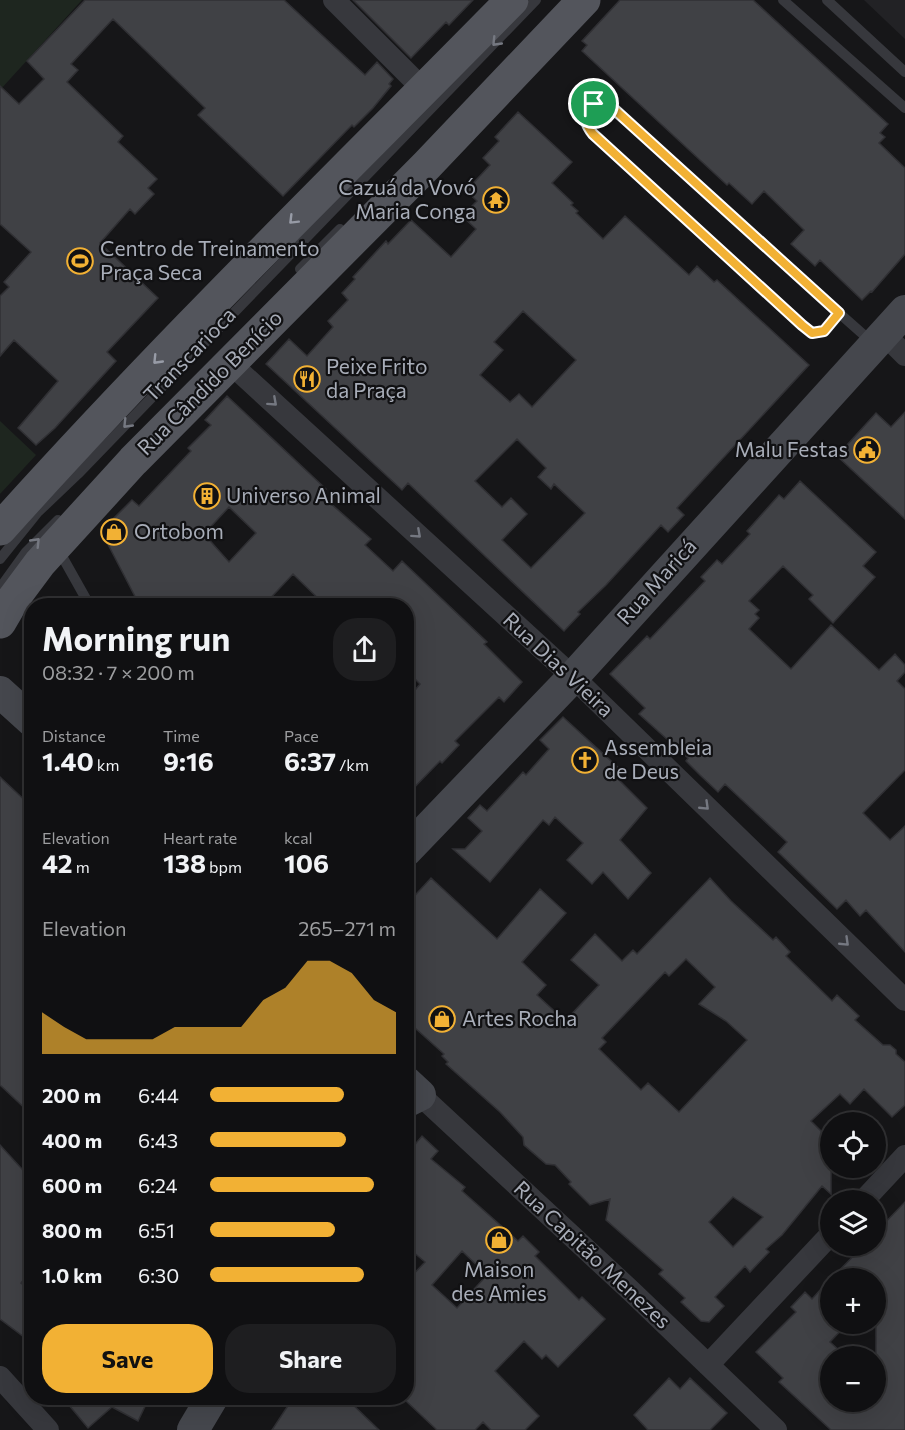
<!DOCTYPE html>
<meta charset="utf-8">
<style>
body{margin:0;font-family:Commissioner,sans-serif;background:#1e1e20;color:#f1f3f6;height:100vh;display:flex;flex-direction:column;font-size:22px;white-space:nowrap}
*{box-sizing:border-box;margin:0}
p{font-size:20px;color:#9c9d9f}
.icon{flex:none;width:33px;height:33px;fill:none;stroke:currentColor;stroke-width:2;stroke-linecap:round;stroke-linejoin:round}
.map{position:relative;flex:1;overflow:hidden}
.side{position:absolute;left:24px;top:598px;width:390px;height:807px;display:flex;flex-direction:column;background:#101012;border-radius:24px;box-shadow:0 6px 24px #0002,0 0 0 2px #303032}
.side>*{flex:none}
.buttons{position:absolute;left:820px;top:1112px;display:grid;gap:12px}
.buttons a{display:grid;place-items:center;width:66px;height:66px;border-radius:50%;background:#101012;box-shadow:0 6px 24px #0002,0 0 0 2px #303032;font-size:30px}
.pin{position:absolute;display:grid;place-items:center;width:51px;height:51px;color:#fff;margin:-26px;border:3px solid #fff;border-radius:50%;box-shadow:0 2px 6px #0007}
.round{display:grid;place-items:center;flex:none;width:63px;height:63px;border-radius:24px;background:#1e1e20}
.summary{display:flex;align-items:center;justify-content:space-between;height:102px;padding:0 18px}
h1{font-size:33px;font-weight:700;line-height:45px}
.stats{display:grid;grid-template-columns:repeat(3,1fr);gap:9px;height:102px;padding:6px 18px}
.stats div{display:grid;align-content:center}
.stats b{font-size:26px;font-weight:700}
.stats small{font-size:16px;font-weight:400}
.stats p{font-size:16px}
.chart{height:168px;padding:12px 18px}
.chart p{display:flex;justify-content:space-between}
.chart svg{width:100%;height:108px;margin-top:6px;fill:#f2b134;opacity:.7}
.action{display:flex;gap:12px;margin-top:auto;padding:12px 18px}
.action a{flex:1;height:69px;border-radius:24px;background:#f2b134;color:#111;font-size:24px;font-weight:700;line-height:69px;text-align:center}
.action a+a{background:#1e1e20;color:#f1f3f6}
ul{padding:0 18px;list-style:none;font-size:20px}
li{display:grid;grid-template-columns:96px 72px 1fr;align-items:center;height:45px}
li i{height:15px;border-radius:8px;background:#f2b134}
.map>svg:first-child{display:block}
.built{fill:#222225}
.green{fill:#1e261f}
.building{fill:#404145;stroke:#303034;stroke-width:1.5;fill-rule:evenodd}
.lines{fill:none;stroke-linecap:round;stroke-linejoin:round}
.lane{stroke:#37383d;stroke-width:10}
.street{stroke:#37383d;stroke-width:22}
.secondary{stroke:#45474d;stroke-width:32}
.primary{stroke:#53555c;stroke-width:33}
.oneway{stroke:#757881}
.oneway2{stroke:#979ba6}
.route-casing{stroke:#fff;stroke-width:12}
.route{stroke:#f2b134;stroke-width:8}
.labels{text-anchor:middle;stroke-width:4.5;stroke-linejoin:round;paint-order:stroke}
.poi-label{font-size:21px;fill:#a8adb8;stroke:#111113;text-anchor:start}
.street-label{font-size:21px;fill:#a8adb8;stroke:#111113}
</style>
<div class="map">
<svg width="905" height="1430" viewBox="0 0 905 1430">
<rect width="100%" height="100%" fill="#161618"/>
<!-- built -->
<path class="built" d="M864 0H905V39Z"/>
<!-- green -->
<path class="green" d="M0 0H82L0 90Z
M0 421 36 455 0 494Z"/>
<!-- building -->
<path class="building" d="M85 0H284L365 75 377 62 393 79 389 84 391 86 373 108 354 127 352 125 283 196 198 115 205 108 113 19 71 64 78 70 67 82 123 136 118 142 157 179 148 188 154 194 135 214 130 209 100 243 158 298 107 352 116 361 55 428 36 445 18 428 58 381 14 340 0 356V296L9 287 4 282 31 252 0 224V86L19 104 44 79 27 61Z
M353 0H473L449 25 446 22 411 58Z
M620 0H753L888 124 880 133 885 137 879 143 905 168V254L872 292 871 291 862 300 820 260 815 266 791 244 804 230 764 191 752 204 729 183 727 185 582 51 587 45 582 41Z
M518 112 572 162 552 183 573 203 571 205 578 211 576 213 603 239 625 216 689 275 697 266 714 282 717 280 809 365 677 508 684 515 668 532 661 525 606 585 578 612 580 614 564 631 408 483 402 490 266 364 289 339 307 356 333 327 328 321 348 300 342 293 355 279 353 277 386 241 388 244 411 220 451 257 476 229 462 216 477 201 466 191 490 165 483 158 499 141 495 137ZM523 311 576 360 532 407 519 394 510 402 480 375 503 350 494 342ZM517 439 546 468 538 477 551 489 554 484 585 513 531 568 502 540 527 514 511 498 502 507 475 481Z
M227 396 326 489 321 495 371 539 365 545 393 571 402 561 487 642 484 644 522 682 504 702 499 697 455 741 459 745 442 763 440 761 406 796V701L420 684 406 670V606H326L293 574 263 606H140L101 531 132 500 139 506 191 451 188 448 211 425 205 420ZM229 507 256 533 229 562 204 534Z
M905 412V519L837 456 876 413 891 427Z
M800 481 876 552 863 566 875 577 833 623 809 599 813 595 783 566 749 601 759 610 755 614 759 618 749 629 791 669 831 625 879 670 895 654 905 665V672L897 681 905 689V770L863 813 890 840 905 826V952L866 910 860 916 846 900 837 909 778 852 787 842 725 784 718 792 700 775 686 761 688 758 639 714 645 708 610 674 647 636 650 639 705 581 701 577 717 560 722 564 750 534 747 531 779 495 784 499Z
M563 717 622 771 616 777 647 808 620 840 651 873 628 899 603 872 592 884 567 860 583 843 555 817 549 825 543 820 490 882 453 849H465L482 831 468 818 480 805 487 811 523 772 526 775 549 749 540 740Z
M0 777 32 807V1115L0 1085Z
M431 878 497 939 540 889 566 913 522 962 546 985 537 995 565 1021 599 985 571 960 595 934 622 961 633 950 637 954 710 878 731 901 773 940 776 937 790 952 786 956 832 1001 837 995 859 1016 855 1020 883 1045H890L896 1050V1054L905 1062V1105L892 1117 864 1089 850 1104 840 1094 811 1121 831 1141V1194L822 1186 782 1235 766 1249 769 1252 750 1272 745 1266 715 1297 724 1306 709 1322 701 1321 681 1302 685 1298 659 1274 663 1270 606 1220 610 1199 590 1205 569 1184 571 1182 555 1165 546 1164 524 1145 523 1137 500 1112 446 1064 448 1062 442 1056 444 1054 406 1020V905ZM686 959 715 987 699 1004 726 1021 747 1040 679 1112 648 1083 641 1090 599 1049 606 1042 602 1038 665 972 669 976ZM733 1197 763 1217 733 1247 709 1222Z
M422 1136 438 1151 431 1159 465 1187 462 1191 518 1241 523 1236 539 1252 535 1256 579 1300 582 1297 605 1319 558 1367 546 1355 542 1359 524 1341 495 1371 539 1416 525 1430H491L483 1422 475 1430H437L406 1401V1282L425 1262 406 1246V1155ZM462 1251 487 1275 457 1308 432 1285Z
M0 1145 32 1180V1269L21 1283 32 1291V1343L0 1319Z
M905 1202V1430H831L779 1382 783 1378 756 1352 796 1312 791 1307 805 1292 812 1299 831 1278V1323H848L830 1342 841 1352 837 1356H831V1401H876V1278H832L864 1245H876V1232Z
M669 1378 680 1389 690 1378 727 1413 710 1430H648L634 1415Z
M63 1398H149L138 1421 112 1407 88 1428Z
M293 1398H346L379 1430H272Z"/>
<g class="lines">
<!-- lane -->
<path class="lane" d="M783 0 905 108
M827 0 905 72
M300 269 340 229
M839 313 824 331 812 333 593 134 586 124 589 109 600 103 615 110 839 313 874 344
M58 549 90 606
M0 559 37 513 78 474 536 0
M0 588 26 552 58 520"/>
<!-- street -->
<path class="street" d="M334 0 424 90
M884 334 905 355
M230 363 573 677 905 1000
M420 1095 631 1291 776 1430
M864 1200 905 1156
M708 1365 831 1234
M0 1377 48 1430"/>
<!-- secondary -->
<path class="secondary" d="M0 692 32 721
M406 851 573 677 905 311
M406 1082 420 1095 406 1102
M193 1430 212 1398"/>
<!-- primary -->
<path class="primary" d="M0 529C164 346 340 175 512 0
M0 622 14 598 40 563 133 461 427 165 584 0"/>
</g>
<!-- one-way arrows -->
<defs><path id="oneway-chevron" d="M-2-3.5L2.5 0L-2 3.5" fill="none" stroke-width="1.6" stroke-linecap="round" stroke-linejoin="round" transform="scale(1.5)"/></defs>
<g class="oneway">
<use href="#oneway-chevron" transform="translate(496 42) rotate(134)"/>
<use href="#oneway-chevron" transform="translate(273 402) rotate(42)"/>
<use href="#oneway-chevron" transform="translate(127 424) rotate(134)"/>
<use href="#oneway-chevron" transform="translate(417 534) rotate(42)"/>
<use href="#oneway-chevron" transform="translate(36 542) rotate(-46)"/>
<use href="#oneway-chevron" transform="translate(705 806) rotate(44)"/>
<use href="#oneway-chevron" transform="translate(845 942) rotate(44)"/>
</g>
<g class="oneway2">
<use href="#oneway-chevron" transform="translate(293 220) rotate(135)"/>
<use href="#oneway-chevron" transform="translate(157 360) rotate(134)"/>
</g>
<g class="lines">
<!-- route casing -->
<g class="route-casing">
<path id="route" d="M600 103 615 110 839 313 824 331 812 333 802 325 593 134C586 125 584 120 589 109Z"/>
</g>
<!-- route -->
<use href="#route" class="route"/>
</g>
<!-- icons -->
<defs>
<g id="temple-ring" transform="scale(1.35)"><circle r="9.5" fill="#111113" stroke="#f2b134" stroke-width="1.5"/><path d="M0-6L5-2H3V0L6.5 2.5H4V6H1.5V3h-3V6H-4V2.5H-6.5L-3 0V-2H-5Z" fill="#f2b134"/></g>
<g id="stadium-ring" transform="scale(1.35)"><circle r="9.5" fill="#111113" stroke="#f2b134" stroke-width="1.5"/><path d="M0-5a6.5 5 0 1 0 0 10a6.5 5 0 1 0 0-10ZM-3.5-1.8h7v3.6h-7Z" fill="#f2b134"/></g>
<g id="restaurant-ring" transform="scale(1.35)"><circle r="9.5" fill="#111113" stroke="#f2b134" stroke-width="1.5"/><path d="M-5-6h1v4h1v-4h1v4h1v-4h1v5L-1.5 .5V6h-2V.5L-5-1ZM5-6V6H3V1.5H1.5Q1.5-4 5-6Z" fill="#f2b134"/></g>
<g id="civic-ring" transform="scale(1.35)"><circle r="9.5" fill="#111113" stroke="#f2b134" stroke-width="1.5"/><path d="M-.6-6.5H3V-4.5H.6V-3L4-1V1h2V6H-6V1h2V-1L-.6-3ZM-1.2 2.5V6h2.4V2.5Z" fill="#f2b134"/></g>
<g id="building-ring" transform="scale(1.35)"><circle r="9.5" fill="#111113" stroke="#f2b134" stroke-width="1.5"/><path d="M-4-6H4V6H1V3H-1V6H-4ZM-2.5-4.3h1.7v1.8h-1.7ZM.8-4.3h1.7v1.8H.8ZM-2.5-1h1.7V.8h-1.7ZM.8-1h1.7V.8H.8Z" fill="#f2b134"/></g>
<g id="shop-ring" transform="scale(1.35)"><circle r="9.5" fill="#111113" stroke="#f2b134" stroke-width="1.5"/><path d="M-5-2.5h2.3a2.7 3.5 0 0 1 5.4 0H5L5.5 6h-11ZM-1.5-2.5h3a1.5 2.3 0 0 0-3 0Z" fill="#f2b134"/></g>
<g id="church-ring" transform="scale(1.35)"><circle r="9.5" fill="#111113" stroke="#f2b134" stroke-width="1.5"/><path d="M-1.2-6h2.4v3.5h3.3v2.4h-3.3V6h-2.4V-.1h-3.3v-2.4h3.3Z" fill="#f2b134"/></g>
</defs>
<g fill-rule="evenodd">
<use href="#temple-ring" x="496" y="200"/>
<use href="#stadium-ring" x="80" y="261"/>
<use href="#restaurant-ring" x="307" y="379"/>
<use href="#civic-ring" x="867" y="450"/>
<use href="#building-ring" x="207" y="496"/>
<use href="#shop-ring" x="114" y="532"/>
<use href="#church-ring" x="585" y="760"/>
<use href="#shop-ring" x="442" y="1019"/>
<use href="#shop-ring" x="499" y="1240"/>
</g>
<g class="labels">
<!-- poi labels -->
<g class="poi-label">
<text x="476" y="195" text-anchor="end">Cazuá da Vovó<tspan x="476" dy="24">Maria Conga</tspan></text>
<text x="100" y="256">Centro de Treinamento<tspan x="100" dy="24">Praça Seca</tspan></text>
<text x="326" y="374">Peixe Frito<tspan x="326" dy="24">da Praça</tspan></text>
<text x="848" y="457" text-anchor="end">Malu Festas</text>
<text x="226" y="503">Universo Animal</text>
<text x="134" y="539">Ortobom</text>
<text x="604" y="755">Assembleia<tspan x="604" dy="24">de Deus</tspan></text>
<text x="462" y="1026">Artes Rocha</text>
<text x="499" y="1277" text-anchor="middle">Maison<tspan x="499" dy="24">des Amies</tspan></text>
</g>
<!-- street labels -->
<g class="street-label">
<text transform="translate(190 355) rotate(-46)" y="7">Transcarioca</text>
<text transform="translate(210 383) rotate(-45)" y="7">Rua Cândido Benício</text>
<text transform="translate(657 582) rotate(-48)" y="7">Rua Maricá</text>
<text transform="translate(558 665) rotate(43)" y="7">Rua Dias Vieira</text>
<text transform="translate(592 1255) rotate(43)" y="7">Rua Capitão Menezes</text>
</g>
</g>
</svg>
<div class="buttons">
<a><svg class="icon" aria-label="locate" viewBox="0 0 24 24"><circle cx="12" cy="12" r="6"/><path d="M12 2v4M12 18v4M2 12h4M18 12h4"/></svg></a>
<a><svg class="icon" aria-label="layers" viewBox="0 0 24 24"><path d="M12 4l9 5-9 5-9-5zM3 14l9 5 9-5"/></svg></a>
<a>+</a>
<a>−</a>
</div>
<div class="pin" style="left:594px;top:104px;background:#1e9e55"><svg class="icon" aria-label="arrive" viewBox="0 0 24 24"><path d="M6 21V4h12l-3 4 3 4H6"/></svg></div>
<section class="side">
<div class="summary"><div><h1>Morning run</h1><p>08:32 · 7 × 200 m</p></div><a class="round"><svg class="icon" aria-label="share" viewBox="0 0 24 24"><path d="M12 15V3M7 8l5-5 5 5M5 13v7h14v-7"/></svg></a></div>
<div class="stats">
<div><p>Distance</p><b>1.40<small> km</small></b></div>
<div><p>Time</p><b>9:16</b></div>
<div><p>Pace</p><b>6:37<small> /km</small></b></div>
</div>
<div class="stats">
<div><p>Elevation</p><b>42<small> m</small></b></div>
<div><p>Heart rate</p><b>138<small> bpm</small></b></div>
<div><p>kcal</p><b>106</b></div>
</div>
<div class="chart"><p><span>Elevation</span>265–271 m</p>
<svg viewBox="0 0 160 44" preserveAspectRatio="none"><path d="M0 44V27L10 33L20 38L30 38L40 38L50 38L60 33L70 33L80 33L90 33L100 22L110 17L120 6L130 6L140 11L150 22L160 27V44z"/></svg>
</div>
<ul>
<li><b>200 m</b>6:44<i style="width:72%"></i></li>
<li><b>400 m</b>6:43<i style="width:73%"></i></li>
<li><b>600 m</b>6:24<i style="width:88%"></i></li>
<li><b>800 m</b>6:51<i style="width:67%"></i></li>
<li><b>1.0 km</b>6:30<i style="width:83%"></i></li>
</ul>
<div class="action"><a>Save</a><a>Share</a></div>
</section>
</div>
